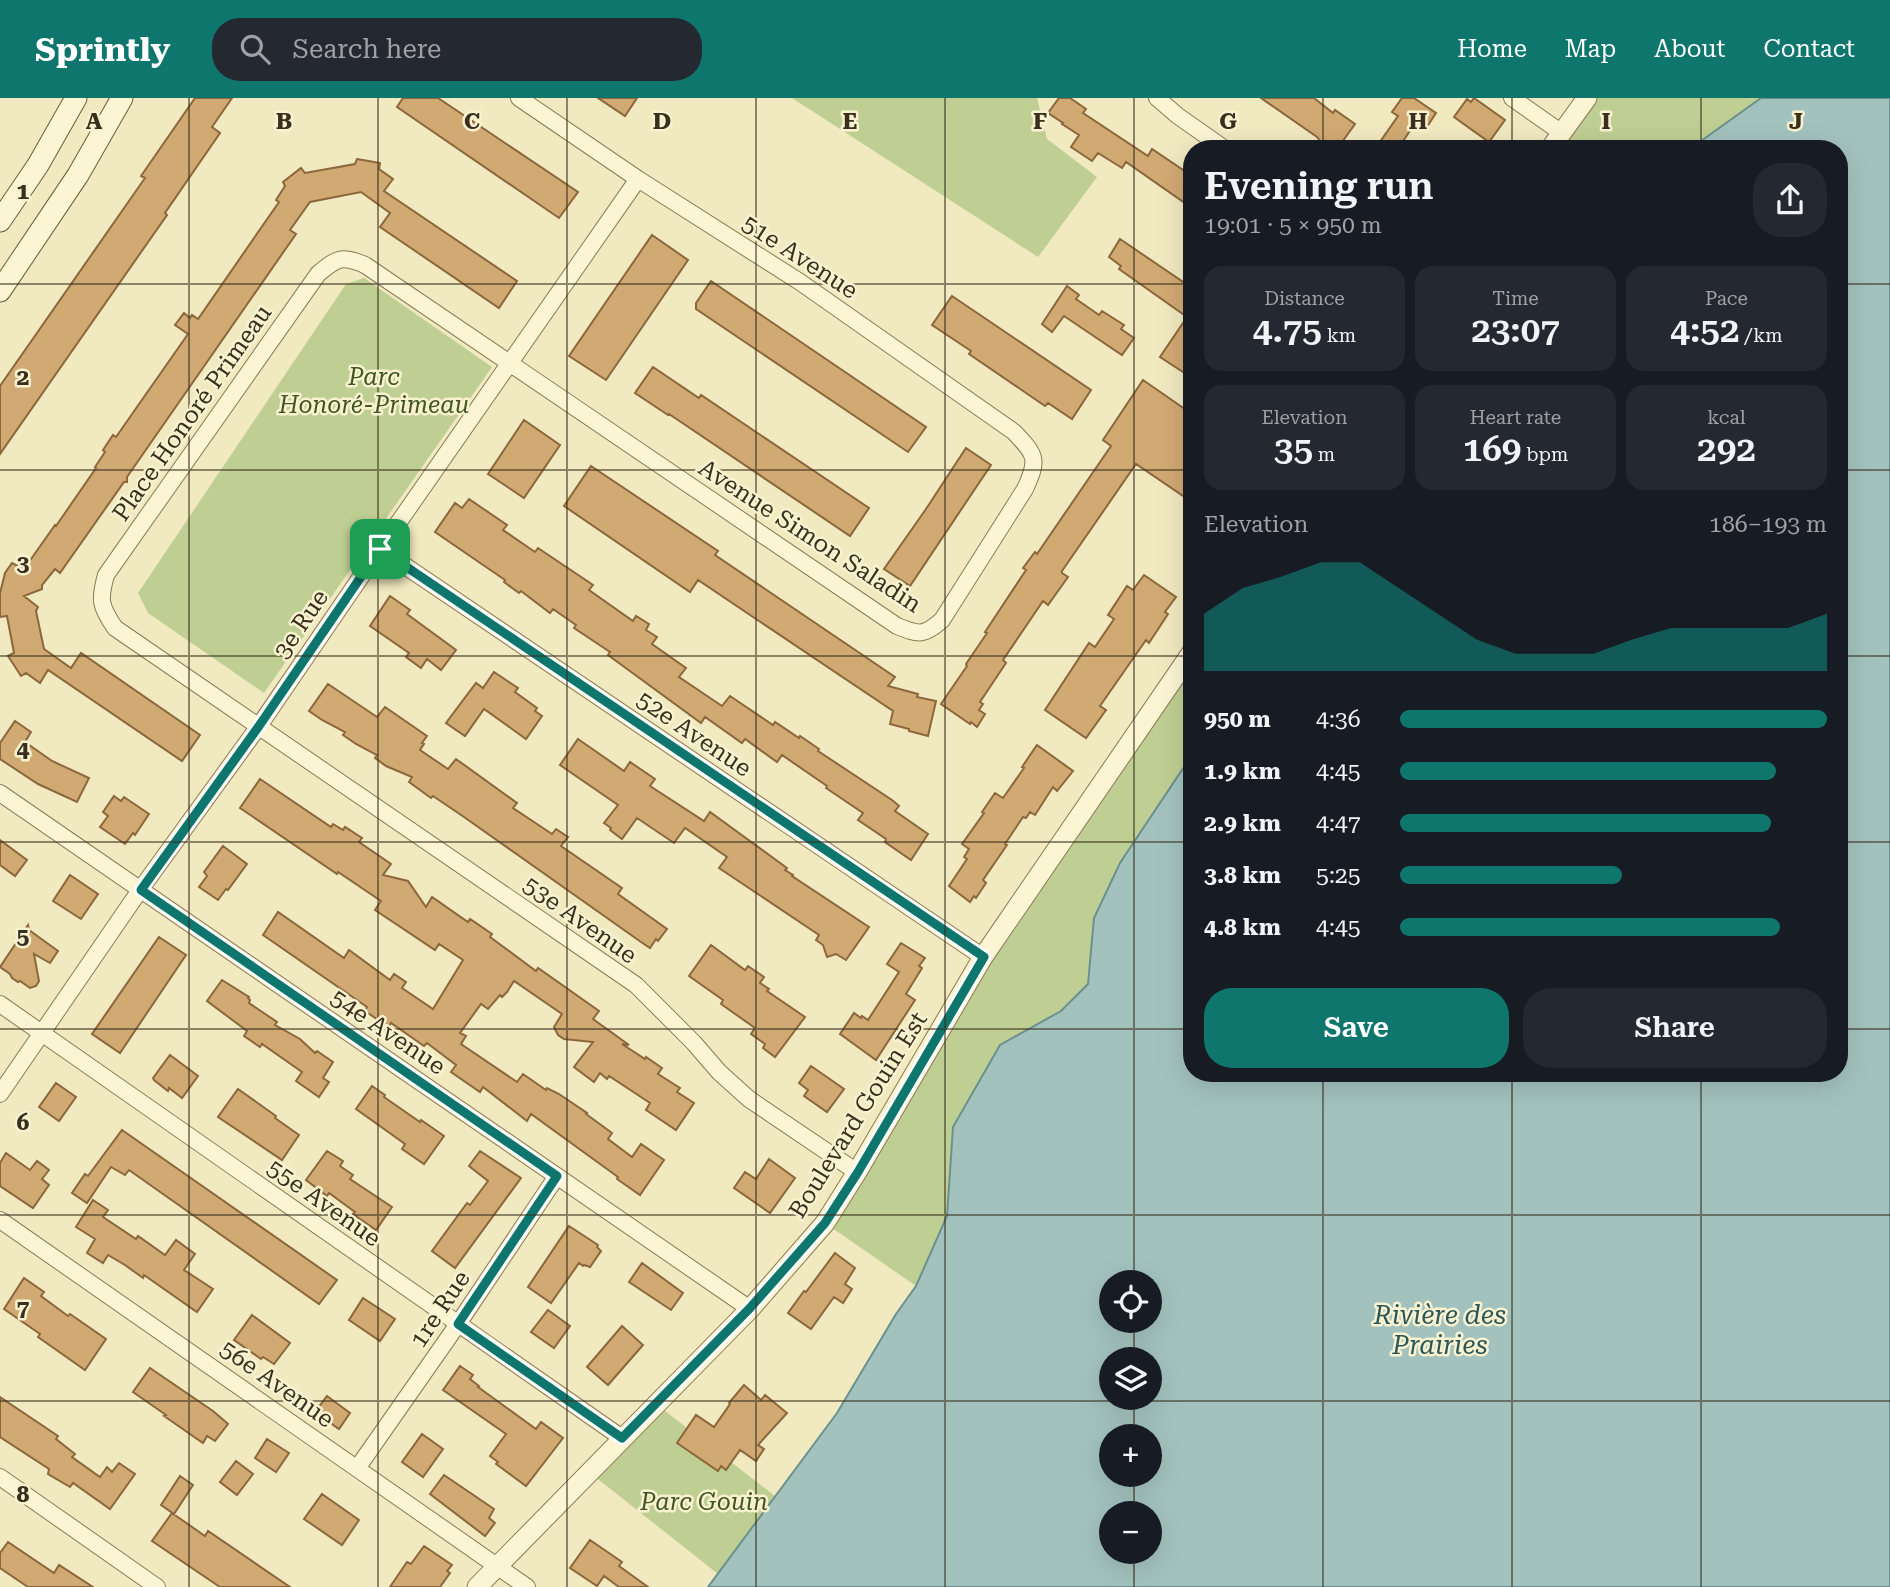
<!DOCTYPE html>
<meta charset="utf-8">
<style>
body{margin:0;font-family:"Roboto Serif",serif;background:#242831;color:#f1f3f6;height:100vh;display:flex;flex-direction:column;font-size:26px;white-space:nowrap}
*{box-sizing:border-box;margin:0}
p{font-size:23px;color:#9ea1a6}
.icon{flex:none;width:38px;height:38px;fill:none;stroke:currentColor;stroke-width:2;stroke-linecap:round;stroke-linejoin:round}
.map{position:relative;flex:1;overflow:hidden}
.drawer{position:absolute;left:1183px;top:42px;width:665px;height:942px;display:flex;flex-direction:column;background:#171b24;border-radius:28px;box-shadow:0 7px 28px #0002}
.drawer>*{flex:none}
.controls{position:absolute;left:1099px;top:1172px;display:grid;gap:14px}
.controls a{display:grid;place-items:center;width:63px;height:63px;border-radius:50%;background:#171b24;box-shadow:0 7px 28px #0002;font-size:35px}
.pin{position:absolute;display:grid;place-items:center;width:60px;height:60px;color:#fff;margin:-30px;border-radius:14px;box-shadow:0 4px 10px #0006}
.round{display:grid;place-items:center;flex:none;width:74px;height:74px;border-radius:28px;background:#242831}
.overview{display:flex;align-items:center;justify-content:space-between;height:119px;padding:0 21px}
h1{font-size:38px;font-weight:600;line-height:52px}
.metrics{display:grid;grid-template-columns:repeat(3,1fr);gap:10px;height:119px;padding:7px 21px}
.metrics div{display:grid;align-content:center;border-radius:18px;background:#242831;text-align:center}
.metrics b{font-size:35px;font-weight:600}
.metrics small{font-size:19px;font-weight:400}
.metrics p{font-size:19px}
.chart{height:196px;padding:14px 21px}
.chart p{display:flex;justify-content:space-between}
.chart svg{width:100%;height:126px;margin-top:7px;fill:#0f766e;opacity:.7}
.primary-button{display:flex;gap:14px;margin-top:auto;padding:14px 21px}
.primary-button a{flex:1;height:80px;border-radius:28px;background:#0f766e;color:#fff;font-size:28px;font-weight:600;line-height:80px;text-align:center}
.primary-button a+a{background:#242831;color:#f1f3f6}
ul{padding:0 21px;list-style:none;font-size:23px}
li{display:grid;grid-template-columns:112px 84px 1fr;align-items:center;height:52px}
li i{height:18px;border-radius:9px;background:#0f766e}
header{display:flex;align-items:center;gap:42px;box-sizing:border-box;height:98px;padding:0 35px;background:#0f766e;color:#fff}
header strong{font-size:33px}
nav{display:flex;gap:38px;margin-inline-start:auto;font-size:24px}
.search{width:490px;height:63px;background:#242831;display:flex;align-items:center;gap:18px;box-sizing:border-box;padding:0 24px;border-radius:28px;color:#9ea1a6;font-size:26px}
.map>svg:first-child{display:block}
.green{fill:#bfcf93}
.water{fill:#a3c2be;stroke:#6a918d;stroke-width:2;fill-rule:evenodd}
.building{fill:#d1a973;stroke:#8c673b;stroke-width:2}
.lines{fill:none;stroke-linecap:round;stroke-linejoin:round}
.minor-casing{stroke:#8b7a57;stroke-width:18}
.tertiary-casing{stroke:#8b7a57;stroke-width:21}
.secondary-casing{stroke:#6c5b3a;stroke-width:23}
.minor{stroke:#fbf5d4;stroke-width:16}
.tertiary{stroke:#fbf5d4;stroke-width:19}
.secondary{stroke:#fbf5d4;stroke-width:21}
.route-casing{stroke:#fff;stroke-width:14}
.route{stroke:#0f766e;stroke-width:9}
.grid{fill:none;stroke:#392f1c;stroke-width:2;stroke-opacity:0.55}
.labels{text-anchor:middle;stroke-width:5;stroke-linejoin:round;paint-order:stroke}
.street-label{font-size:24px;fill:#392f1c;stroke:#f8f2d0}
.park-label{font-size:24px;font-style:italic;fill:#415721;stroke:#f8f2d0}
.water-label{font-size:26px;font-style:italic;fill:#2a565a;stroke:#f8f2d0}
.grid-label{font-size:23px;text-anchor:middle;font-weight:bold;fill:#392f1c;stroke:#f8f2d0;stroke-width:5;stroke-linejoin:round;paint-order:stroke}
</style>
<header>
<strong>Sprintly</strong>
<div class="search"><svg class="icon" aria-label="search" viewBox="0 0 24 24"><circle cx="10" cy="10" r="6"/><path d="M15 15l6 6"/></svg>Search here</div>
<nav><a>Home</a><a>Map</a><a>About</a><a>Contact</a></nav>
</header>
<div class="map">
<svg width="1890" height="1489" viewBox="0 0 1890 1489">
<rect width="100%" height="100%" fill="#f1e9c0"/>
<!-- green -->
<path class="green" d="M792 0H1037L1047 41 1097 79 1038 159Z
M1587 0H1761L1690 51H1550Z
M364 180 492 269 264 595 148 515 138 495 346 186Z
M1192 546V657L1120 765 1094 820 1088 886 1061 913 1000 947 953 1029 947 1118 916 1188 825 1125Z
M656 1306 775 1398 718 1476 589 1374Z"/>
<!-- water -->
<path class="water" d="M1761 0H1890V1489H708L837 1315 896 1216 916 1188 947 1118 953 1029 1000 947 1061 913 1088 886 1094 820 1120 765 1192 657V975H1839V51H1690ZM1111 1185H1150V1223H1111ZM1111 1262H1150V1300H1111ZM1111 1339H1150V1377H1111ZM1111 1416H1150V1454H1111Z"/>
<!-- building -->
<path class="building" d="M195 0H232L212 29 220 35 165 115 167 117 0 356V288L145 80 141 78Z
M403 0H438L578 94 559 120 397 9Z
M598 0H637L625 18Z
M1059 0H1070L1086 11 1083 15 1148 58 1152 51 1192 78V110L1126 64 1122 70 1098 55 1092 63 1071 49 1079 37 1062 26 1063 25 1048 15Z
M1261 0H1314L1333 15 1335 12 1355 26 1337 51H1331L1324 48 1317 39Z
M1402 0H1414L1436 15 1425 32 1417 27 1415 30 1413 28 1398 51H1375L1398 18 1392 14Z
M1474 0 1505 22 1489 44 1454 19 1467 1 1471 4Z
M357 61 380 65 379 71 393 81 384 93 517 183 499 210 380 129 390 115 361 94 310 104 290 132 296 136 127 379V384H124L60 475 55 471 42 487V491L24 498 38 509 36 513 44 551 71 570 81 555 200 637 182 663 48 572 40 585 26 575 21 578 8 558 14 555 7 518 0 519V495L5 475 12 465 24 471 55 427 56 428 96 370 95 369 105 354 103 352 113 337 116 339 188 236 175 227 184 215 190 220 192 217 198 221 279 104 276 102 285 88 283 84 301 70 305 75 355 66Z
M652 137 688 162 606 282 569 258Z
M1120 141 1192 190V280L1160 259 1187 219 1119 171 1121 168 1109 159Z
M711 183 926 329 908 354 696 211V205Z
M1067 188 1079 197 1076 201 1099 217 1102 213 1124 227 1121 231 1134 240 1122 257 1064 218 1052 234 1042 226Z
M952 198 1091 292 1072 321 1048 305 1045 308 969 256 971 253 932 227Z
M653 269 699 300 701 297 869 410 850 438 669 316 668 317 635 295Z
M1143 282 1192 316V404L1136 366 1062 473V475L1068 479 1048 507 1043 503 1003 562 1006 565 980 604 983 606 979 612 985 616 977 629 971 624 970 626 941 606 967 568 966 566 987 535 985 534 1026 472 1023 470 1035 454 1037 456 1111 348 1103 342Z
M524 322 560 347 524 400 488 376Z
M966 350 991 367 910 488 884 471 926 411Z
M591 368 718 453 715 457 895 579 888 588 918 596 917 599 936 603 928 638 909 633V631L890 626 893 613 698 482 690 494 564 408Z
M469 401 507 427 503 432 535 454 538 450 593 487 589 492 633 523 636 518 649 526 646 532 657 539 652 546 686 570 679 579 722 608 730 598 773 627 775 624 799 640 800 638 819 651 818 653 892 702 899 708 895 713 928 736 911 762 885 744 886 741 858 722 863 715 826 690 827 688 782 657 777 664 745 641 742 645 705 619 701 625 608 557 610 554 574 530 576 527 553 511 550 515 521 493 519 495 504 484 505 482 435 434 455 405 462 410Z
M1144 477 1176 499 1165 514 1168 516 1149 545 1146 542 1100 608 1106 612 1086 640 1045 612 1089 545 1095 549 1114 521 1108 517 1127 488 1133 492Z
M390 498 410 512 407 516 456 552 441 572 427 561 421 570 406 559 409 555 370 528Z
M494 574 518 590 515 594 537 610 535 613 542 618 526 641 484 611 465 638 446 625 476 585 483 590Z
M328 586 377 619 385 609 427 638 422 645 424 646 420 652 448 671 456 661 517 705 513 710 552 736 556 731 568 739 561 748 622 790 618 796 667 831 658 843 656 841 650 850 641 844 464 719 433 698 431 700 409 684 412 679 386 668 375 660 377 657 356 646 343 637 345 634 322 622 309 613Z
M15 623 31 634 25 644 52 663 89 680 77 704 38 686 0 661V645Z
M578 641 624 673 630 664 655 681 650 688 704 723 710 714 787 770 785 772 793 777 792 778 869 829 846 862 836 856 827 859 823 847 816 842 819 837 719 770 727 759 685 730 674 745 637 720 622 741 610 732 611 730 604 725 618 707 560 667Z
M1037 647 1073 673 1057 693 1053 689 1035 717 1030 714 1026 720 1023 719 1005 746 1007 747 983 782 986 785 976 800 974 798 970 804 949 788 967 761 964 759 969 751 962 746 984 715 982 714 995 695 1003 700 1024 670 1022 669Z
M260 681 331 729 333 726 343 732 345 729 362 740 359 744 391 766 383 777 408 783 426 809 432 799 468 824 470 821 492 836 490 839 536 873 538 870 599 913 593 921 629 947 622 946 645 961 646 959 662 970 658 976 680 990 677 994 694 1005 676 1032 646 1012 650 1005 609 978 607 981 600 975 594 984 574 969 593 944 564 941 558 937 554 929 562 916 514 883 507 894 502 899 500 897 488 911 481 906 460 935 466 938 461 946 517 984 523 976 546 992 547 990 559 996 587 1015 586 1016 612 1035 608 1041 632 1059 641 1046 664 1062 640 1097 617 1081 618 1079 531 1016 527 1023 483 989 480 994 451 974 456 967 427 945 424 948 391 925 389 928 379 921 378 922 368 915 365 912 367 909 263 837 278 814 344 860 349 852 390 882 394 876 406 884 402 890 433 911 463 862 439 846 435 852 375 812 381 803 338 774 337 776 240 710Z
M114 698 121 703 124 699 149 716 135 737 133 735 125 746 100 729 108 718 103 714Z
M0 742 27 762 15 778 0 767Z
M223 748 247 766 228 792 226 791 218 802 199 789 207 778 204 774Z
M70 777 98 796 81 821 53 803Z
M28 827 29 832 58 853 50 865 34 856 39 883 36 888 30 890 20 883 18 884 12 880 10 876 0 869Z
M159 839 186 857 120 955 92 936Z
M901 845 925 860 919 868 922 870 906 896 915 902 876 962 840 936 854 915 861 920 862 918 868 922 899 874 887 866Z
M711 847 745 872 748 868 764 879 760 885 769 891 767 893 805 919 775 959 763 950 765 946 751 936 755 930 721 906 723 902 689 878Z
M222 882 249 899 248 900 250 902 249 905 277 924 275 927 300 941 315 955 317 953 333 964 323 980 329 984 319 999 296 983 302 974 262 946 260 949 244 938 247 933 207 903Z
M170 957 198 978 182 1000 169 990 168 993 154 982 153 980Z
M811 968 844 991 827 1014 804 998 808 992 799 985Z
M56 985 76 999 59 1023 39 1009Z
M372 988 385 997 384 999 420 1024 421 1022 444 1038 424 1066 402 1051 405 1046 356 1011Z
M238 991 276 1018 275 1020 299 1037 282 1062 218 1019Z
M122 1032 337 1182 319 1206 129 1072 125 1077 111 1069 87 1105 72 1095 85 1076 88 1078Z
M327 1053 343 1063 340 1068 353 1077 350 1081 392 1109 376 1132 353 1116 355 1114 329 1095 327 1098 306 1082Z
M480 1053 521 1080 455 1170 432 1153 467 1105 470 1107 488 1083 469 1068Z
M6 1055 30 1072 37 1063 49 1072 42 1081 49 1087 33 1110 0 1088V1065Z
M769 1061 795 1080 770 1115 734 1090 745 1074 756 1081Z
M93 1102 108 1112 103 1119 136 1141 138 1138 165 1157 176 1142 195 1156 184 1172 213 1191 197 1214 144 1177 143 1180 125 1167 108 1157 103 1165 87 1155 95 1141 76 1129Z
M569 1128 598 1147 597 1149 601 1153 590 1169 584 1167 583 1168 579 1165 551 1205 528 1189Z
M835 1155 855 1170 845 1186 852 1191 843 1205 834 1199 811 1231 788 1215 804 1193 806 1194Z
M642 1165 683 1195 671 1212 629 1184Z
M24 1180 44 1194 41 1198 68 1218 70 1216 106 1241 85 1272 38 1239 40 1236 4 1211Z
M363 1200 395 1221 380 1243 349 1222Z
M548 1212 570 1228 554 1250 531 1234Z
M252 1217 290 1245 274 1266 263 1259 261 1261 234 1242Z
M622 1228 643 1247 608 1287 587 1269Z
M460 1268 473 1277 470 1281 479 1288 478 1289 536 1331 541 1324 563 1340 526 1388 496 1366 498 1364 490 1358 506 1336 443 1292Z
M150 1270 213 1313 228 1326 215 1343 207 1338 203 1345 164 1318 166 1317 133 1294Z
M744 1287 761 1302 765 1297 787 1315 758 1347 764 1351 756 1363 740 1352 726 1372 721 1368 718 1373 677 1345 696 1317 714 1329 730 1306 729 1305Z
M327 1298 350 1315 339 1331 315 1314Z
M0 1299 58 1338 56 1341 75 1356 72 1359 100 1379 107 1369 112 1374 119 1365 135 1376 110 1411 73 1385 70 1389 48 1376 49 1371 0 1339Z
M422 1336 443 1351 423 1379 402 1364Z
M267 1341 289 1355 276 1374 255 1360Z
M236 1363 253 1376 237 1397 220 1384Z
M444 1377 494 1411 489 1420 495 1425 485 1438 430 1396Z
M180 1378 193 1387 174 1416 161 1407Z
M322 1396 359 1422 342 1447 304 1421Z
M172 1415 205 1438 208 1433 290 1489H220L152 1443Z
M590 1442 622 1464 619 1468 648 1489H619L604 1478 597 1488 570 1470Z
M8 1444 54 1475 59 1467 93 1489H28L0 1470V1455Z
M424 1448 452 1467 447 1473 450 1475 440 1489H390L407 1464 411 1466Z"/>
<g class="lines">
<!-- minor casing -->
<g class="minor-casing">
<path id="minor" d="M519 0 638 81 800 184 1014 334C1036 357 1039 361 1025 391L942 522C924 538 919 537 897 528L365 167C341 157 337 160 318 176L106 477C99 502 100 508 115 530L636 887 694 945 719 974 749 1001 857 1074
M1157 0 1178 18 1225 51
M1512 0 1562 35
M380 451 983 859
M0 695 750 1211
M0 906 622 1340
M0 996 140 792 259 628 380 451 638 81
M0 1122 527 1489
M358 1369 458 1226 557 1078
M0 1379 157 1489"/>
</g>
<!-- tertiary casing -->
<g class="tertiary-casing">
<path id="tertiary" d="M1550 51 1587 0
M477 1489 750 1211 825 1125 857 1074 983 859 1192 554"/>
</g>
<!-- secondary casing -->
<g class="secondary-casing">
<path id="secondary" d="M0 123 38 67 76 0
M0 193 78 77 122 0"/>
</g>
<!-- minor -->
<use href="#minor" class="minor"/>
<!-- tertiary -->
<use href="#tertiary" class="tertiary"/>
<!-- secondary -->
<use href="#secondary" class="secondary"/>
</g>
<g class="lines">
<!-- route casing -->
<g class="route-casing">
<path id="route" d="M380 451 984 859 858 1074 825 1125 750 1210 622 1340 458 1226 557 1078 141 792 259 628Z"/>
</g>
<!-- route -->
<use href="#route" class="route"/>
</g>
<!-- grid -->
<path class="grid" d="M189 0V1489M378 0V1489M567 0V1489M756 0V1489M945 0V1489M1134 0V1185M1323 0V51M1512 0V51M1701 0V51M0 186H1192M1839 186H1890M0 372H1192M1839 372H1890M0 558H1192M1839 558H1890M0 744H1192M1839 744H1890M0 931H1192M1839 931H1890M1323 975V1489M1512 975V1489M1701 975V1489M0 1117H1890M1134 1223V1262M1134 1300V1339M0 1303H1890M1134 1377V1416M1134 1454V1489"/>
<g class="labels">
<!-- street labels -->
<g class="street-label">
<text transform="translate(800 159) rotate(33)" y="8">51e Avenue</text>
<text transform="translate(192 315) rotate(-55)" y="8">Place Honoré Primeau</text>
<text transform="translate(810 438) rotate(33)" y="8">Avenue Simon Saladin</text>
<text transform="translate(301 526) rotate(-56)" y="8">3e Rue</text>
<text transform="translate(694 636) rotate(34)" y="8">52e Avenue</text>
<text transform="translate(580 822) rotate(35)" y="8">53e Avenue</text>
<text transform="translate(388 934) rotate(34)" y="8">54e Avenue</text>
<text transform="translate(858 1017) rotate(-58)" y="8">Boulevard Gouin Est</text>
<text transform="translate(324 1105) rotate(35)" y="8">55e Avenue</text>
<text transform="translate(440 1211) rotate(-56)" y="8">1re Rue</text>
<text transform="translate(277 1286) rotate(35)" y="8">56e Avenue</text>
</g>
<!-- park labels -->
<g class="park-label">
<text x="374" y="287">Parc<tspan x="374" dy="28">Honoré-Primeau</tspan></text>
<text x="704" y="1412">Parc Gouin</text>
</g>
<!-- water labels -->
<g class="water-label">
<text x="1440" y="1226">Rivière des<tspan x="1440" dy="30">Prairies</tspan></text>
</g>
</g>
<g class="grid-label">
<text x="94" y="31">A</text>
<text x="284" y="31">B</text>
<text x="472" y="31">C</text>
<text x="662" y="31">D</text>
<text x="850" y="31">E</text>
<text x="1040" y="31">F</text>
<text x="1228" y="31">G</text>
<text x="1418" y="31">H</text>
<text x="1606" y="31">I</text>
<text x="1796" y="31">J</text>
<text x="23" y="101">1</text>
<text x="23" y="287">2</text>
<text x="23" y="473">3</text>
<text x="23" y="659">4</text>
<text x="23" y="846">5</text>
<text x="23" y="1032">6</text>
<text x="23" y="1218">7</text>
<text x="23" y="1404">8</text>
</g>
</svg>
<div class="controls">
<a><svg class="icon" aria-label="locate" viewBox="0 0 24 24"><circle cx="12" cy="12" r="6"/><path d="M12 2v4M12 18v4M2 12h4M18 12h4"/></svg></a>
<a><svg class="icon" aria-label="layers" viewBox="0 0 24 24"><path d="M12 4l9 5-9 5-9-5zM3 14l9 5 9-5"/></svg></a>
<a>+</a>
<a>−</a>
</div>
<div class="pin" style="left:380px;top:451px;background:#1e9e55"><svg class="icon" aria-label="arrive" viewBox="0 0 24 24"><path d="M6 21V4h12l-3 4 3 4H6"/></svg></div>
<section class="drawer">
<div class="overview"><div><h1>Evening run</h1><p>19:01 · 5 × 950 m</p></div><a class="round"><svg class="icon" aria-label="share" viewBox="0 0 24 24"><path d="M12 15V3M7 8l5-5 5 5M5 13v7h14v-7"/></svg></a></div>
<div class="metrics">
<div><p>Distance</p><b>4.75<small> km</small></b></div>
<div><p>Time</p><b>23:07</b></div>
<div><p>Pace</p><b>4:52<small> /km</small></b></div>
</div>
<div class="metrics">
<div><p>Elevation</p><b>35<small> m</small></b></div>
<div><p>Heart rate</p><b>169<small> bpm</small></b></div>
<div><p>kcal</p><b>292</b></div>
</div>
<div class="chart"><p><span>Elevation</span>186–193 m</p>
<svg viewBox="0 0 160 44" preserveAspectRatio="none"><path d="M0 44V24L10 15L20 11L30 6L40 6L50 15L60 24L70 33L80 38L90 38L100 38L110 33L120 29L130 29L140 29L150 29L160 24V44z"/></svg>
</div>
<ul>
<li><b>950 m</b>4:36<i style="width:100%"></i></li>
<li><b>1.9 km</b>4:45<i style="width:88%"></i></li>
<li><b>2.9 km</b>4:47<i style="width:87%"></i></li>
<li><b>3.8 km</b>5:25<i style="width:52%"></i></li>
<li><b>4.8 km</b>4:45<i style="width:89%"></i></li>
</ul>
<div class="primary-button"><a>Save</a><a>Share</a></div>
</section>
</div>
